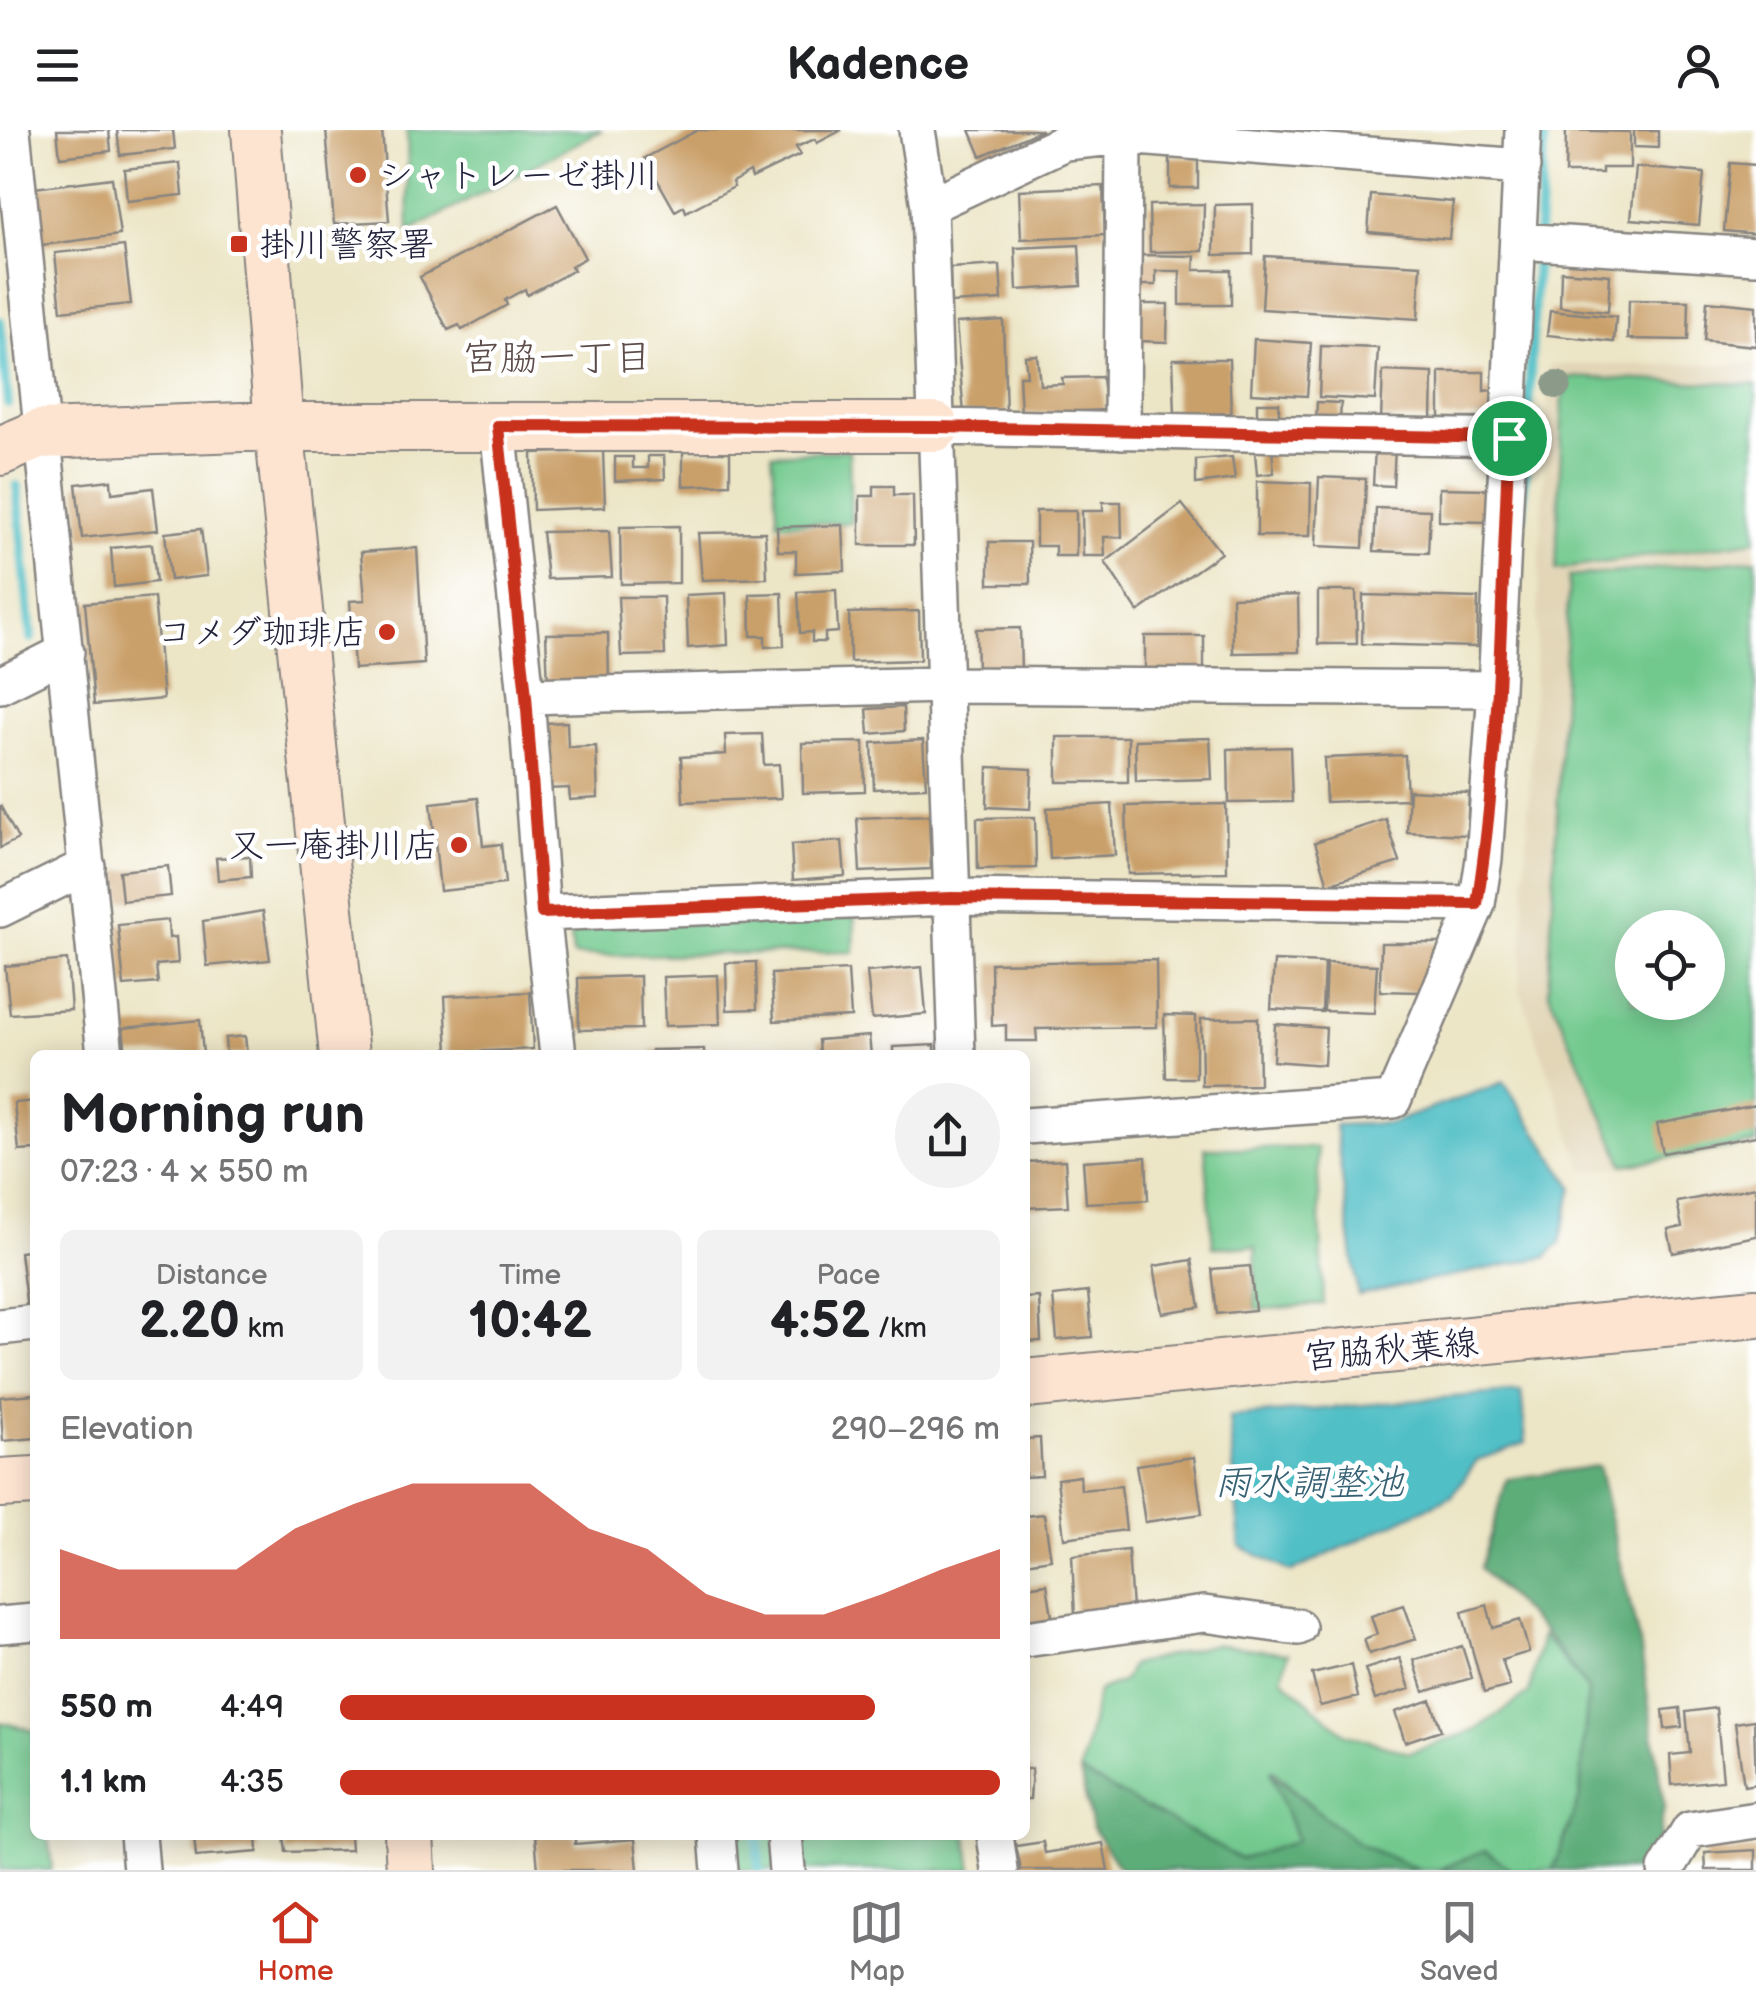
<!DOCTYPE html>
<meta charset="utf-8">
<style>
body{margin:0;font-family:"Balsamiq Sans","Klee One",sans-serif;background:#f2f2f2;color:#202124;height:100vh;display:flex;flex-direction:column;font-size:38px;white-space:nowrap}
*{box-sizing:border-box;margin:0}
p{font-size:32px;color:#757577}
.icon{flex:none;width:55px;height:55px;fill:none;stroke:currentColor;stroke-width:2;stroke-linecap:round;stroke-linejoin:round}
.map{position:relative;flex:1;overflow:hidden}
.drawer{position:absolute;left:30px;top:920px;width:1000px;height:790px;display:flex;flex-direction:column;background:#fff;border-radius:15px;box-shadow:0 5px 25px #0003}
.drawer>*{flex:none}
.controls{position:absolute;left:1615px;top:780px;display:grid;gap:20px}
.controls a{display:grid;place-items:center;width:110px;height:110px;border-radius:50%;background:#fff;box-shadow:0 5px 25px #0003;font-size:50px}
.pin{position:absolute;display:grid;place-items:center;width:85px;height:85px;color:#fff;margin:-42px;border:5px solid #fff;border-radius:50%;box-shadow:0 2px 10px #0007}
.round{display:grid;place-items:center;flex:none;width:105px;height:105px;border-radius:52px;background:#f2f2f2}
.summary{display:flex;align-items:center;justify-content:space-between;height:170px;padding:0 30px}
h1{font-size:55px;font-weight:800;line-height:75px}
.stats{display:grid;grid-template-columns:repeat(3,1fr);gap:15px;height:170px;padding:10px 30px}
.stats div{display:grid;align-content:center;border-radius:15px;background:#f2f2f2;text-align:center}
.stats b{font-size:50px;font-weight:800}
.stats small{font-size:28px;font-weight:400}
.stats p{font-size:28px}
.chart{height:280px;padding:20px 30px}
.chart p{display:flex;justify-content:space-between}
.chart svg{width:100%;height:180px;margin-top:10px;fill:#c8321e;opacity:.7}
ul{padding:0 30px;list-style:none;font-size:32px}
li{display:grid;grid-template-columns:160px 120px 1fr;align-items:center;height:75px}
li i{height:25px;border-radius:12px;background:#c8321e}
header{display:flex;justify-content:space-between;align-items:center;height:130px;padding:0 30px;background:#fff;font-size:45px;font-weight:800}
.dock{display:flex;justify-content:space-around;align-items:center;height:140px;border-top:2px solid #e0e0e0;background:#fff;font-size:28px;color:#757577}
.dock a{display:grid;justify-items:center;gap:5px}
.dock .on{color:#c8321e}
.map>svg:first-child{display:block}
.built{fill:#e2d6b7;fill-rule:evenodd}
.green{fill:#72c98e;stroke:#4a7664;stroke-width:2.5;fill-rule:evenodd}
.forest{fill:#5dad79;stroke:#40685a;stroke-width:2.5}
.water{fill:#51bfc6;stroke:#3a7080;stroke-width:2.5}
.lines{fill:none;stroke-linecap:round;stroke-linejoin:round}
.stream{stroke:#51bfc6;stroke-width:10}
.building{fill:#caa06a}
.street-casing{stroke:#878480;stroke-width:40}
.secondary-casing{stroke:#878480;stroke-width:52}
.street{stroke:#fff;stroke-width:35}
.secondary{stroke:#fde4d1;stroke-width:48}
.tree{fill:#8c9a8a}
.route-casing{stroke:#fff;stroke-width:20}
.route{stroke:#c8321e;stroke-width:12}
.poi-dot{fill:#c8321e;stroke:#fff;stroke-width:4}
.labels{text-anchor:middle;stroke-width:9;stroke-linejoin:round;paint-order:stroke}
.poi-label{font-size:35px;fill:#22223b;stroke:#fff;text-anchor:start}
.street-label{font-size:35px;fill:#22223b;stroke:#fff}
.neighbourhood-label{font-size:38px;fill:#5d4e4b;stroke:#fff}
.water-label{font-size:38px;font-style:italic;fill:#356173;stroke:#fff}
</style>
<header><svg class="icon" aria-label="menu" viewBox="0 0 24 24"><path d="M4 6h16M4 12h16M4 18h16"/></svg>Kadence<svg class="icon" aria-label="person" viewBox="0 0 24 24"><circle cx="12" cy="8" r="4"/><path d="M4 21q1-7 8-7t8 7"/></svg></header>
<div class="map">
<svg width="1756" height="1740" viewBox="0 0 1756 1740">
<rect width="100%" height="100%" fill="#fff"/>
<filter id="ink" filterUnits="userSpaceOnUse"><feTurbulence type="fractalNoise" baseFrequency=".01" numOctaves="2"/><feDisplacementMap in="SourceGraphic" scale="20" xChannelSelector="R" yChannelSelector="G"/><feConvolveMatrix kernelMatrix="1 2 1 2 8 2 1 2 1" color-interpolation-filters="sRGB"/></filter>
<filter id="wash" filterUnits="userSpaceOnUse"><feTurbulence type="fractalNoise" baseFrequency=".0048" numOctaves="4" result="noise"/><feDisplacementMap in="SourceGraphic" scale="40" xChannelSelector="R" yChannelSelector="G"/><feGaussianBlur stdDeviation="2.25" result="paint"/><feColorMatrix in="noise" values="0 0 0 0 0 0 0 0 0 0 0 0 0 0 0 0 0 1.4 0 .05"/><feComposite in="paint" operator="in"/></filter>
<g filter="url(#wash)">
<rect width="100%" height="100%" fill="#ece5c6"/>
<!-- built -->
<path class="built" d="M1756 234V1016L1584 1042 1520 861 1549 235ZM1632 798H1708V872H1632Z"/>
<!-- green -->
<path class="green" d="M407 0H602L409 102Z
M1568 247 1756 255V410L1556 440 1563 262H1567Z
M849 320 851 393H778L772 324Z
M1756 429V1014L1624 1035 1548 861 1569 447ZM1632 798H1708V872H1632Z
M855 787 854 822 573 826 570 797Z
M1205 1018H1317L1324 1174 1255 1180 1256 1117H1213Z
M1542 1505 1588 1560 1579 1673 1553 1740H1512L1485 1721 1439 1740H1419L1349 1710 1271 1639 1297 1712 1241 1730 1080 1642 1098 1561 1123 1551 1131 1535 1214 1514 1288 1523 1282 1548 1344 1603 1409 1623 1476 1600 1529 1563Z
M0 1592 35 1601V1705H48L52 1740H0Z
M724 1705H776L778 1740H727Z
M879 1705H967L972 1740H803L800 1712Z"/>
<!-- forest -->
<path class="forest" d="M1598 1336 1641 1520 1664 1678 1653 1740H1553L1580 1666 1588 1560 1544 1502 1480 1439 1507 1349Z
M1080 1642 1241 1729 1297 1711 1271 1644 1360 1715 1419 1740H1121L1092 1697Z
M1485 1720 1512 1740H1439Z"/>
<!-- water -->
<path class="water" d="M1504 952 1573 1057 1560 1113 1546 1127 1358 1165 1335 995 1391 993Z
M1521 1261 1526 1313 1477 1330 1452 1366 1291 1442 1240 1416 1229 1287Z"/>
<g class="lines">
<!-- stream -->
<path class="stream" d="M0 191 8 273
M17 356 31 508
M1522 386 1544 0
M757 1705 759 1740"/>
</g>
<g id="blocks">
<!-- building -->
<path class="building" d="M57 0H109L111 21 60 27Z
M117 0H173L175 19 120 25Z
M326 0H382L389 91 334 94Z
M698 0H842L817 13 815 9 796 17 800 25 752 48 750 42 732 52 734 57 686 82 684 76 675 81 645 28Z
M970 0H1042L981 26Z
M1566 0 1630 2V38H1602V43H1565Z
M1634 0H1658V18L1634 17Z
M1170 28H1198V58H1170Z
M180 33 183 65 127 71 124 39Z
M1730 33 1756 35V104L1724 101Z
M1636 37 1704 43 1699 95 1631 89Z
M112 48 120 105 42 115 34 58Z
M1103 56 1105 105 1021 109 1019 60Z
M1371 65 1453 72 1449 109 1368 102Z
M1204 74 1203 121 1150 122 1149 75Z
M1253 74V124L1214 125 1215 75Z
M557 75 585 128 571 136 574 140 527 165 525 159 505 170 507 175 462 200 459 195 448 200 420 147Z
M1079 115 1081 156 1017 160 1015 118Z
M124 116 131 174 61 181 55 123Z
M1138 125 1195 126 1194 140H1231V175H1180V141H1156V155H1138Z
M1265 126 1421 135 1418 189 1262 179Z
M1000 135 1002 170 951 173 950 138Z
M1561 141 1610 145 1608 182 1560 177Z
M1629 170 1689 171 1688 210 1628 209Z
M1707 171 1756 176V216L1704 211Z
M1140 174H1168L1167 212 1139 211Z
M1550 181 1616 187 1614 212 1547 205Z
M1003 190 1006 284H964L956 193Z
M1254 209 1311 213 1307 266 1251 263Z
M1321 216 1378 218 1375 270 1319 267Z
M1037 225 1040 255 1063 254 1062 248 1102 247 1105 280 1021 284 1019 246H1027L1025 226Z
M1173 229H1229L1231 283 1175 285Z
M1383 241 1433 243 1432 290 1381 289Z
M1440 242H1484V261L1492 260V288H1440Z
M1317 272 1341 273 1340 290 1316 289Z
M1257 273H1279V288H1257Z
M1375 317 1395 318 1393 356 1373 355Z
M1272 318 1274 343 1257 345 1255 322Z
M603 321 605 377 533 380 532 323Z
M683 322H730V354L683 356Z
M648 326H664L665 349 615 351V327H633V338H648Z
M1232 327 1235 349 1196 354V330Z
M1319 347 1366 349 1363 418 1316 416Z
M111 350 112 363 153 358 158 400 82 408 76 354Z
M1257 351 1311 353 1310 406H1257Z
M874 356H894V365H913L914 415H860V366H874Z
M1439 358 1488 359V392L1439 391Z
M1103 372H1121L1122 407H1104L1105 426H1083L1082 381H1103Z
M1182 374 1221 423 1138 482 1105 432Z
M1376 378 1430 380 1428 423 1374 421Z
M1036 381H1076V426H1055V416H1036Z
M843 395 845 441 796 443V421H778L777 397Z
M679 396V453L621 454 620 397Z
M201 399 207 446 170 450 165 403Z
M609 401 612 447 547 449 542 402Z
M765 402 767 448 702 450 698 403Z
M989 412H1029L1030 454H989Z
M152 414 156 452 114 457 111 418Z
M417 418 424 534 354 539 350 471 365 470 361 422Z
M836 460 838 502 825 503V512H812V502L800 503 798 462Z
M1318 461H1356L1357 514H1318Z
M726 463 728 515 688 518 686 465Z
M782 463 784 516 765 517V506H751L750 464Z
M1298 465 1299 522 1233 523 1232 467Z
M1363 465 1478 468 1477 517 1362 514Z
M154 467 163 569 94 575 85 473Z
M618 467H663L665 525 621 526Z
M919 481 920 530 850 532 849 483Z
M1020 498 1021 542 977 543 976 499Z
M608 503 609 554 548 556 546 504Z
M1145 506H1204V546H1145Z
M903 577 904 601 869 604 867 579Z
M567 592 568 617 596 616 598 668 570 670 569 658 546 659 544 593Z
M762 604 764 635 779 634 781 668 683 672 681 627 726 624 725 605Z
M1057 607H1128V652H1057Z
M1210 608 1212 649 1136 651 1135 610Z
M923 610 926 657 874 659 872 613Z
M864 612 865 661 803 663 802 613Z
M1290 617 1292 672 1229 673 1228 619Z
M1405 625 1407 669 1326 672 1324 628Z
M988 637 1032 639 1030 679 987 677Z
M1409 660 1469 663 1467 705 1407 702Z
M478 668 483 716 501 714 505 754 440 761 431 673Z
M1112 674 1115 725 1050 729 1047 678Z
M1226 674 1227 742 1128 744 1126 676Z
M0 675 18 709 0 718Z
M929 685 931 739 860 742 857 688Z
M1035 687 1036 738 978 739 977 688Z
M1386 689 1400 732 1328 754 1315 712Z
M842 711 845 746 793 750 791 715Z
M250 726 251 747 218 750 216 728Z
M168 736 171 766 122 771 119 741Z
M263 781 270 830 207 836 203 791Z
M168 790 169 808 176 807 178 833 156 835 158 853 124 856 118 795Z
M1381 813H1440L1420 862 1380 861Z
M67 830 71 880 10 884 5 836Z
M1156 830 1157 897 1036 899 1037 911H1006V895L992 896 991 833Z
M1274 831 1324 833 1322 882 1271 879Z
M756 832 757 879 727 880 726 833Z
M1326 833 1377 835 1374 883 1324 881Z
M922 837 926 884 872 889 867 842Z
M848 840 851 887 774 891 771 844Z
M718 845 720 894 665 896 663 847Z
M640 846 641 899 579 900 578 848Z
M530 862 533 919 448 923 445 866Z
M1164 885 1196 886V948H1166Z
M1258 888 1259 955 1202 956 1201 889Z
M200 890 203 924 126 925 123 898Z
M1275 894 1326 898 1324 935 1273 931Z
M245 906 247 925H226L225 908Z
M869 906 871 925H819L818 910Z
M935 915V925H893V917Z
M704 919V925H651V920Z
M35 971V1020L19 1021 14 973Z
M1756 975V1006L1663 1023 1657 994Z
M1146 1027 1148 1070 1086 1073 1083 1031Z
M1065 1030 1068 1076 1025 1078V1032Z
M1756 1057V1106L1673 1123 1668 1100 1682 1097 1677 1072Z
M35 1120V1179L27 1180 20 1122Z
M1192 1130 1200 1177 1162 1183 1154 1136Z
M1250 1136 1255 1180 1217 1184 1212 1139Z
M1088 1162 1092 1207 1057 1210 1053 1166Z
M1039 1167 1041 1211 1025 1212V1168Z
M35 1264V1308L3 1311 0 1267Z
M1040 1308 1042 1346 1025 1347V1309Z
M1194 1327 1202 1384 1145 1392 1136 1335Z
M1080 1346 1081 1360 1121 1356 1126 1400 1064 1408 1057 1349Z
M1044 1384 1051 1429 1025 1433V1386Z
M1128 1420 1132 1479 1075 1486 1072 1426Z
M1047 1454 1054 1499 1025 1503V1457Z
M1404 1475 1416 1509 1369 1524 1364 1509 1377 1504 1371 1486Z
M1487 1475 1493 1498 1520 1490 1529 1522 1502 1530 1510 1556 1484 1563 1462 1482Z
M1462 1516 1472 1548 1424 1562 1414 1530Z
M1400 1528 1410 1559 1375 1570 1365 1539Z
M1351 1535 1358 1567 1320 1576 1312 1544Z
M1431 1570 1441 1600 1405 1612 1395 1582Z
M1680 1578 1682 1597 1665 1599 1663 1580Z
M1716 1578 1723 1650 1672 1655 1670 1625 1690 1623 1686 1582Z
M1754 1590 1756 1654 1744 1656 1735 1593Z
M1025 1639H1032L1030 1669H1025Z
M194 1705H257L258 1722 196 1727Z
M284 1705H350L351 1720 286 1722Z
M535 1705H575V1714L635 1709 638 1740H538Z
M1043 1712 1045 1723 1103 1713 1108 1740H1021L1016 1716Z
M1756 1720V1740H1706L1705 1723Z"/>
</g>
</g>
<g filter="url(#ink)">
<use href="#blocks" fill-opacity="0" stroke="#878480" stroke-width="2.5"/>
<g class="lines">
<!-- street casing -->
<g class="street-casing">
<path id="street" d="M12 0 105 925
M917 0 929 76 957 925
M929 76 1065 12 1124 6 1522 37
M1518 111 1756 126
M498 297 526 566 542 783 558 925
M935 297 1509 308
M1122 301 1124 6
M0 555 66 522
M526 566 943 555 1496 559
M0 779 87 736
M542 783 952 767 1477 774
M1025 996 1393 970 1477 774 1484 729 1496 559 1523 0
M0 1197 35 1193
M0 1495 35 1492
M1025 1509 1204 1484 1298 1497
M138 1705 141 1740
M717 1705 720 1740
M784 1705 787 1740
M995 1705 1000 1740
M1666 1740 1690 1700 1756 1690"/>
</g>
<!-- secondary casing -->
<g class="secondary-casing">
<path id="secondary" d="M256 0 279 296 344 925
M0 321 40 304 243 297H935
M1025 1254 1756 1183
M0 1353 35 1351
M409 1705 411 1740"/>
</g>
<!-- street -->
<use href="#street" class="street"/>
<!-- secondary -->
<use href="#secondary" class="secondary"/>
</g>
<!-- trees -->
<circle class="tree" cx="1557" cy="255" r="14"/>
</g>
<g class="lines" filter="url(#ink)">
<!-- route casing -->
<g class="route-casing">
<path id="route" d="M498 296 935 297 1509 308C1501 462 1501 622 1477 774L952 768 542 783 526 566Z"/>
</g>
<!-- route -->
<use href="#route" class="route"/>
</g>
<!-- markers -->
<g class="poi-dot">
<circle cx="358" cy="45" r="10"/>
<rect x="229" y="104" width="20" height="20" rx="5"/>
<circle cx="387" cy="502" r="10"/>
<circle cx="459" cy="715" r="10"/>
</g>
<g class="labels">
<!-- poi labels -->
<g class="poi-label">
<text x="378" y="57">シャトレーゼ掛川</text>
<text x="259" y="126">掛川警察署</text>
<text x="367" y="514" text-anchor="end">コメダ珈琲店</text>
<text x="439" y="727" text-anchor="end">又一庵掛川店</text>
</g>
<!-- street labels -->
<g class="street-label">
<text transform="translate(1391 1219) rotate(-5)" y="12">宮脇秋葉線</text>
</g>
<!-- neighbourhood labels -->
<g class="neighbourhood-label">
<text x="557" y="240">宮脇一丁目</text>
</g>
<!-- water labels -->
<g class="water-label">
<text x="1309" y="1365">雨水調整池</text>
</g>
</g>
</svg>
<div class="controls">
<a><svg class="icon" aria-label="locate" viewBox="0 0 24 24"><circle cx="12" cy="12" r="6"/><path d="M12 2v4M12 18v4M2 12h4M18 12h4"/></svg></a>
</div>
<div class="pin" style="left:1509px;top:308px;background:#1e9e55"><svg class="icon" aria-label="arrive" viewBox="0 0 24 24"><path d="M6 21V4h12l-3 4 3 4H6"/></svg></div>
<section class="drawer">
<div class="summary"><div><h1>Morning run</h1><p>07:23 · 4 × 550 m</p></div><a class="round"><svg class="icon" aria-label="share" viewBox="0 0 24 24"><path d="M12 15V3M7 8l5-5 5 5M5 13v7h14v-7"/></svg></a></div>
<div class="stats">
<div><p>Distance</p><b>2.20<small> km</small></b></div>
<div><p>Time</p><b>10:42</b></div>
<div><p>Pace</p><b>4:52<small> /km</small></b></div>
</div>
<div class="chart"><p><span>Elevation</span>290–296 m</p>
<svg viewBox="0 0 160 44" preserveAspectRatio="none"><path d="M0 44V22L10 27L20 27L30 27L40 17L50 11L60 6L70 6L80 6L90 17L100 22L110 33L120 38L130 38L140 33L150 27L160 22V44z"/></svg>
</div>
<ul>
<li><b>550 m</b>4:49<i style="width:81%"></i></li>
<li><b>1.1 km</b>4:35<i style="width:100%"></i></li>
</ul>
</section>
</div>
<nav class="dock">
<a class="on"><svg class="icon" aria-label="home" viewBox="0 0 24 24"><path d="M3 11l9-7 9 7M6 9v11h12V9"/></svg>Home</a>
<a><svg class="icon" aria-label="map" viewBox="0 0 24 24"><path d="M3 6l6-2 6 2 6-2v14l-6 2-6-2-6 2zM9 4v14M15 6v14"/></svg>Map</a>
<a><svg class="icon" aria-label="saved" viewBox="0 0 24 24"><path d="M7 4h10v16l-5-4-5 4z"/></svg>Saved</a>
</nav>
